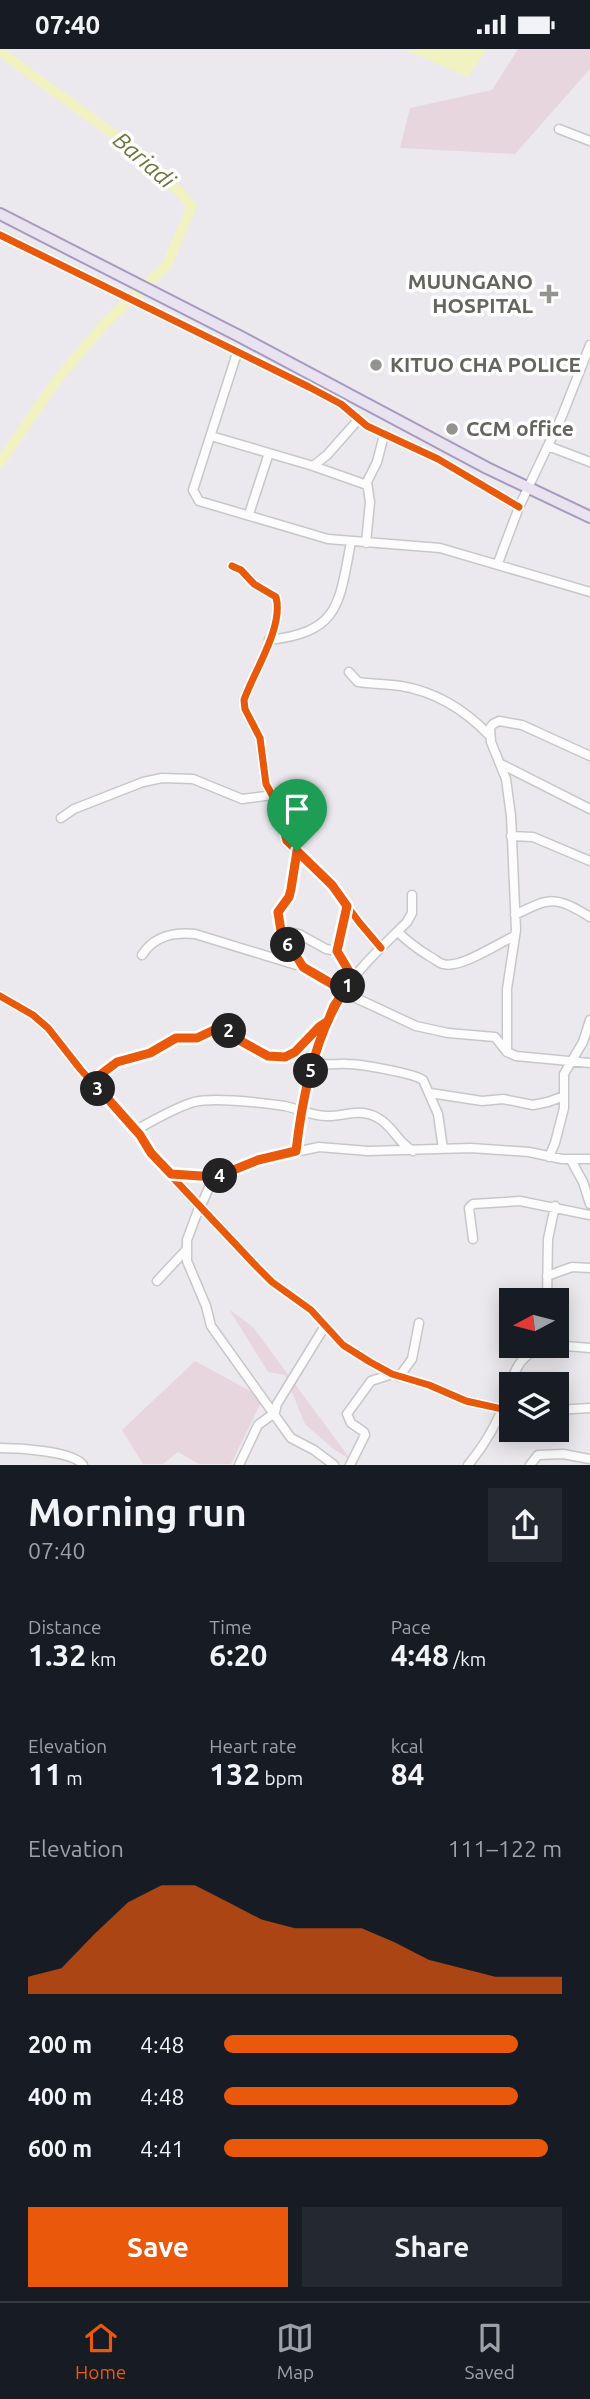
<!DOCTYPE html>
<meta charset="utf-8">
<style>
body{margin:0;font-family:Ubuntu,sans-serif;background:#242831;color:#f1f3f6;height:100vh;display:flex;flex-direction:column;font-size:26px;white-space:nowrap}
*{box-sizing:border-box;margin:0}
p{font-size:23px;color:#9ea1a6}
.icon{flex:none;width:38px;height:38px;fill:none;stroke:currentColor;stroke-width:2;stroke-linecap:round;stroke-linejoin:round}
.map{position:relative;height:1416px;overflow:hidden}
.sheet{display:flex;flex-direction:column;background:#171b24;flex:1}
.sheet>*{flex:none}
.needle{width:46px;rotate:263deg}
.controls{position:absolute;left:499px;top:1239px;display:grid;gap:14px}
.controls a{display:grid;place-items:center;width:70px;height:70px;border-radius:0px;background:#171b24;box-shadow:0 4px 18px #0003;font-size:35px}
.pin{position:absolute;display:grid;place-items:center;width:60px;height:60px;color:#fff;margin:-72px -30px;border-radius:50% 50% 50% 0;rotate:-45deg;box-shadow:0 0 7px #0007}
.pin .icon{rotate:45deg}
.km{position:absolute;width:35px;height:35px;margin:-18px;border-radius:50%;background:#222;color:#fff;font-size:19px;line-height:35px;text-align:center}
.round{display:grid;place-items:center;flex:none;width:74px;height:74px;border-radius:0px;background:#242831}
.headline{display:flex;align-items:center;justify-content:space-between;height:119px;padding:0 28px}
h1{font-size:38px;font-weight:700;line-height:52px}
.stats{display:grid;grid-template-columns:repeat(3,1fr);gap:10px;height:119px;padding:7px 28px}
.stats div{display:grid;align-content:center}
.stats b{font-size:30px;font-weight:700}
.stats small{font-size:19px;font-weight:400}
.stats p{font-size:19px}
.chart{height:196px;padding:14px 28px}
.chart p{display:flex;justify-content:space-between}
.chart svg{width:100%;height:126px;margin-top:7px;fill:#ea580c;opacity:.7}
.cta{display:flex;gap:14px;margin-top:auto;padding:14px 28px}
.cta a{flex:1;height:80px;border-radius:0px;background:#ea580c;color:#fff;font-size:28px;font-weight:700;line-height:80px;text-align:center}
.cta a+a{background:#242831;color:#f1f3f6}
ul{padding:0 28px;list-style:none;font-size:23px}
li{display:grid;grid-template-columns:112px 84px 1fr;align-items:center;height:52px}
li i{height:18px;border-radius:9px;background:#ea580c}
.status{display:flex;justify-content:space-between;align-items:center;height:49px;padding:0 35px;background:#171b24;direction:ltr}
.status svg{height:19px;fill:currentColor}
.tab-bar{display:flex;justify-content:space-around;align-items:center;height:98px;border-top:2px solid #363941;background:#171b24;font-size:19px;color:#9ea1a6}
.tab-bar a{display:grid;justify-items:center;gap:4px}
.tab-bar .on{color:#ea580c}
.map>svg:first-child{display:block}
.green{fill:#e7d6de}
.water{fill:#f0f2c2}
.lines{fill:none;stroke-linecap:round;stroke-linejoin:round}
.river{stroke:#f0f2c2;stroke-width:10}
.minor-casing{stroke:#c8c7c8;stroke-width:11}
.highway-casing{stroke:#a69ac1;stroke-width:14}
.minor{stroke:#fcfcfc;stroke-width:8}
.highway{stroke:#e8e3ef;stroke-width:10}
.cycleway-casing{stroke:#fff;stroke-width:11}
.cycleway{stroke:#e8590c;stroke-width:7}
.route-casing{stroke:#fff;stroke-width:14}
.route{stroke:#ea580c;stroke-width:9}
.poi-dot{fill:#939390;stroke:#fff;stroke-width:2.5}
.labels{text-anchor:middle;stroke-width:7;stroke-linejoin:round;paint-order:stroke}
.poi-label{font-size:21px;font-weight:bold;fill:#64655e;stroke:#fff;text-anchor:start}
.water-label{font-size:23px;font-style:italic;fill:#6d7539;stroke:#fff}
</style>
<div class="status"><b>07:40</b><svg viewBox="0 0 49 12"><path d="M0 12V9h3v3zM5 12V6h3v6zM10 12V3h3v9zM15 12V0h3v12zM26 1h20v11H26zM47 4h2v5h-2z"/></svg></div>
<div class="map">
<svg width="590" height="1416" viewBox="0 0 590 1416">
<rect width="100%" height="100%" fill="#ebe9ed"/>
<!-- green -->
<path class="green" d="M518 0H590V20L515 105 400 99 410 59 492 41Z
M229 1260 253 1278 351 1411 332 1399 305 1375 285 1326 268 1323Z
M195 1312 263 1349 231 1415H199L178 1403 163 1415H143L122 1381Z"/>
<!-- water -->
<path class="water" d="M404 0H487L468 28Z"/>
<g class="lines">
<!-- river -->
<path class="river" d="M0 2C64 53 138 94 192 157L166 217 105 274 56 332 0 414"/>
<!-- minor casing -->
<g class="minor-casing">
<path id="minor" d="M559 80 590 92
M0 186 309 338 341 355 367 377 438 410 519 458
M237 304 193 441 199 452 328 490 440 499 590 543
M211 387 313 417 367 436
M548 397 590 413
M313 417 327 406 358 371
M249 465 269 404
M366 494 370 453 367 433 377 413 384 386
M498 514 519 458 562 367 590 296
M232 517 241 521 254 535 276 548C284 578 254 622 244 651L245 660 260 689 266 735 277 755 286 792 332 836 359 873 381 899
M269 591C340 583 339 555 351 493
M349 623 358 633C372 635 386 635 401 637 437 643 465 661 489 686
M501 715 590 760
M61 769 74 760 143 733 162 729 193 730 242 750 273 746
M511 787 533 788 590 812
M297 802 291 840 289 848 278 860 277 866 281 882 303 918 344 942
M347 857 337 902 353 929
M515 866C550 848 556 847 590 868
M281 881 299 885 326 900 337 902
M398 883C408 893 416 899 429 907 434 909 438 914 443 915 461 920 496 895 515 887
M142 906C154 887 173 883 195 885L303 918
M343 943 416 977 448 984 495 988 507 1003 516 1007 590 1014
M0 947 33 966 48 979 81 1021 140 1086 161 1116 257 1218 272 1233 311 1261 343 1296 370 1313 392 1325 429 1336 466 1352 511 1362
M507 1003V940L516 881 511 767 506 730 491 693 490 679 493 675 499 672 522 676 590 707
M314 1012C326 1018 335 1014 347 1015 360 1015 413 1024 423 1031L438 1065 443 1100
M92 1033 116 1013 150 1004 176 989H197L216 980 228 982 239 991 268 1007 285 1008 295 1003 319 978 328 972
M430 1044 482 1052 503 1050 533 1056 548 1053 564 1047
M136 1081C154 1071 174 1059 194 1053 214 1048 263 1054 285 1057 298 1060 313 1067 326 1067 345 1068 358 1058 378 1069 393 1077 397 1093 413 1102
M296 1102C302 1053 315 987 341 946 359 918 384 896 407 873L412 864V846
M549 1108 555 1094 564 1059V1025L583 993 590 971
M571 1111 583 1133 590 1155
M171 1125 216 1128 258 1111 319 1098 368 1102 471 1099 529 1103 562 1110H590
M200 1156 187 1191V1212L206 1257 211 1277 291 1389 314 1401 334 1416
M201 1157 213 1129
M473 1190 469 1159 473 1155 520 1152 590 1166
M547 1227 572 1218 590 1219
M157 1232 187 1200
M547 1251 548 1190 555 1157
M399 1328 412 1310 419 1274
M511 1335C521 1292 553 1296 590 1299
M556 1361 590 1359
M274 1367 277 1355 325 1277
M0 1399C18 1399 73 1402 83 1416
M239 1416 258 1376 273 1365
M350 1416 365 1386 364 1383 351 1374 347 1365 371 1332 392 1325
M468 1416C488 1392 502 1366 511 1336
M530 1416 538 1406 563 1405 590 1410"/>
</g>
<!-- highway casing -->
<g class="highway-casing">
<path id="highway" d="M0 165 241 288 487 419 590 468"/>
</g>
<!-- minor -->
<use href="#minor" class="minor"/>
<!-- highway -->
<use href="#highway" class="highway"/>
<!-- cycleway casing -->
<g class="cycleway-casing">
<path id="cycleway" d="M0 186 309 338 341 355 367 377 438 410 519 458
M232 517 241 521 254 535 276 548C284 578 254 622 244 651L245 660 260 689 266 735 277 755 286 792 332 836 359 873 381 899
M0 947 33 966 48 979 81 1021 140 1086 161 1116 257 1218 272 1233 311 1261 343 1296 370 1313 392 1325 429 1336 466 1352 511 1362"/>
</g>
<!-- cycleway -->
<use href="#cycleway" class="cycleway"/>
</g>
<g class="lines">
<!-- route casing -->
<g class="route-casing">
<path id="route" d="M297 802 332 836 347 857 337 902 353 929 334 957 328 972 319 978 295 1003 285 1008 268 1007 239 991 228 982 216 980 197 989H176L150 1004 117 1013 92 1032 140 1086 151 1104 171 1125 216 1128 258 1111 296 1102C302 1050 315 986 344 942L303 918 281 882 278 863 289 848 291 840 297 802"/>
</g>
<!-- route -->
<use href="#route" class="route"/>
</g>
<!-- markers -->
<g class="poi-dot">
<path d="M545.5 234.5h7v7h7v7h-7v7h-7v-7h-7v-7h7z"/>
<circle cx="376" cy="316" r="7"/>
<circle cx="452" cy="380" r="7"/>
</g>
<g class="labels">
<!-- poi labels -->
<g class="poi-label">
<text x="533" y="240" text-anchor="end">MUUNGANO<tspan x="533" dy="24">HOSPITAL</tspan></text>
<text x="390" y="323">KITUO CHA POLICE</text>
<text x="466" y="387">CCM office</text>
</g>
<!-- water labels -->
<g class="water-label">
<text transform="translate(144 111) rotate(41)" y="8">Bariadi</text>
</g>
</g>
</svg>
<div class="controls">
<a><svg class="needle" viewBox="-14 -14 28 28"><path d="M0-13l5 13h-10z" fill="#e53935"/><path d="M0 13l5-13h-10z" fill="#9ea1a6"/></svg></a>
<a><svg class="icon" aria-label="layers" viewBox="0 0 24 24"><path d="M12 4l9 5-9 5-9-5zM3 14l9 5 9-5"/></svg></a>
</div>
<div class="pin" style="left:297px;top:802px;background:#1e9e55"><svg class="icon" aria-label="arrive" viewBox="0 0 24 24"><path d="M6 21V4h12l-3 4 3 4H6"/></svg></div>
<b class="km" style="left:348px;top:937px">1</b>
<b class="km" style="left:229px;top:982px">2</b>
<b class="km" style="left:98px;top:1040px">3</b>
<b class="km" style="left:220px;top:1127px">4</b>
<b class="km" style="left:311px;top:1022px">5</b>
<b class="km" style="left:288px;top:896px">6</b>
</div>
<section class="sheet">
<div class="headline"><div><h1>Morning run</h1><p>07:40</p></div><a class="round"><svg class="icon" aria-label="share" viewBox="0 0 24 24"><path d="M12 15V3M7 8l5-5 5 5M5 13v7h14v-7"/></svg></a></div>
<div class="stats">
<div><p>Distance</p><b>1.32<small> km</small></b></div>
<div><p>Time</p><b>6:20</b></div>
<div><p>Pace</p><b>4:48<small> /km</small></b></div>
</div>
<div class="stats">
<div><p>Elevation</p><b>11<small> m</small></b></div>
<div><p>Heart rate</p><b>132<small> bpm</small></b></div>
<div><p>kcal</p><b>84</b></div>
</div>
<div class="chart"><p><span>Elevation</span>111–122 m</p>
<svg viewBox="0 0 160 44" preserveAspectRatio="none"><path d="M0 44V38L10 35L20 23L30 12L40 6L50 6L60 12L70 18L80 21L90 21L100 21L110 26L120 32L130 35L140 38L150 38L160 38V44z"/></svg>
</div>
<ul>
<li><b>200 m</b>4:48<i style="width:87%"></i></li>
<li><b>400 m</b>4:48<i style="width:87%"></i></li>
<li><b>600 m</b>4:41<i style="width:96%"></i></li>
</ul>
<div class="cta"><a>Save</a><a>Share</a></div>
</section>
<nav class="tab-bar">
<a class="on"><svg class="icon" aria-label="home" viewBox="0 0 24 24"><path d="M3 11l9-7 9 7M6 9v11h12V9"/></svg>Home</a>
<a><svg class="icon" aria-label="map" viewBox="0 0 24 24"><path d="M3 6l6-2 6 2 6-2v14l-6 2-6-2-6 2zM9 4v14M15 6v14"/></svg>Map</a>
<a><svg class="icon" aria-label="saved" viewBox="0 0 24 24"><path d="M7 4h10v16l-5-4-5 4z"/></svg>Saved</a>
</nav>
